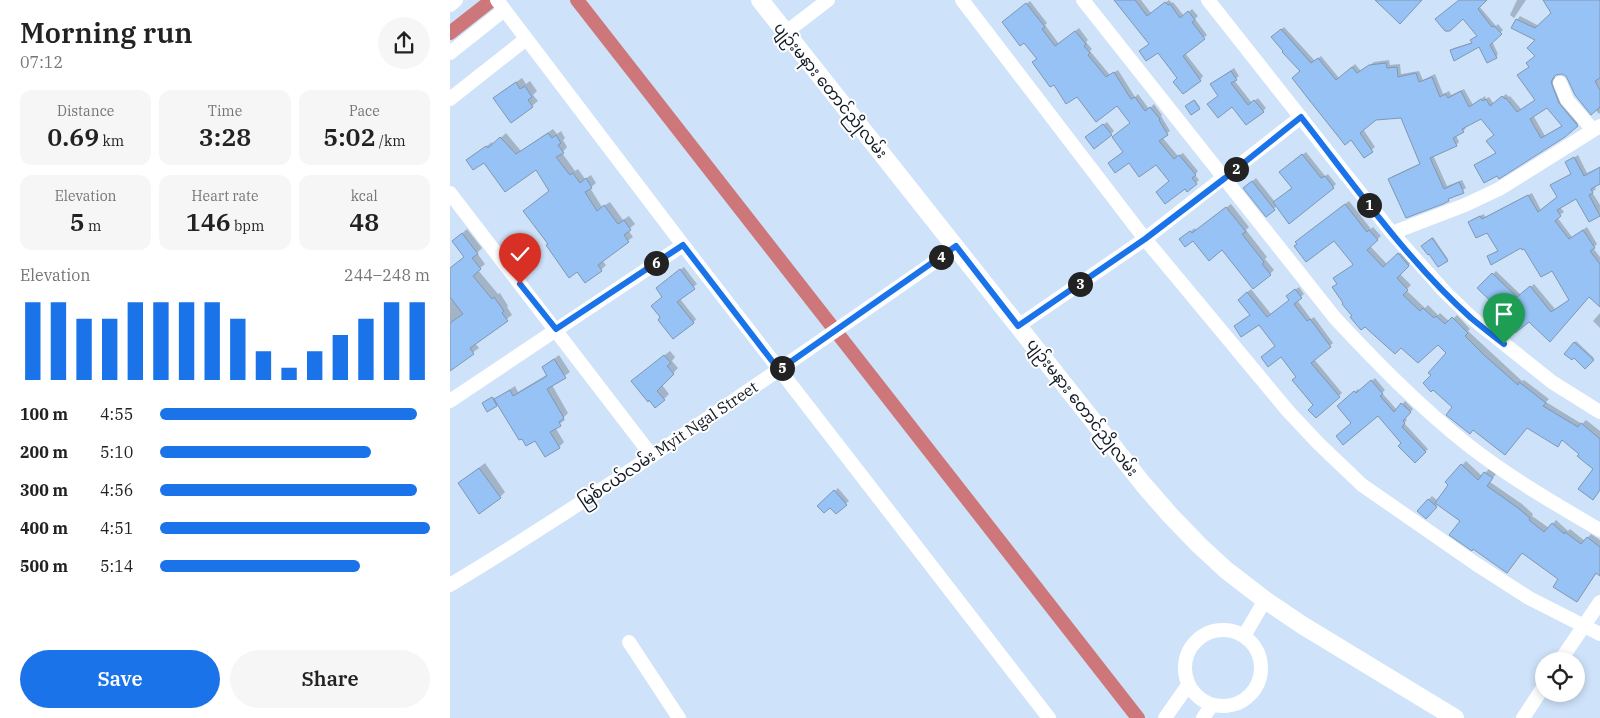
<!DOCTYPE html>
<meta charset="utf-8">
<style>
body{margin:0;font-family:"IBM Plex Serif","Noto Sans Myanmar",serif;background:#f6f6f6;color:#222;height:100vh;display:flex;flex-direction:column;font-size:19px;white-space:nowrap}
*{box-sizing:border-box;margin:0}
p{font-size:16px;color:#767676}
.icon{flex:none;width:28px;height:28px;fill:none;stroke:currentColor;stroke-width:2;stroke-linecap:round;stroke-linejoin:round}
.map{position:relative;flex:1;overflow:hidden}
.drawer{display:flex;flex-direction:column;background:#fff;width:450px}
.drawer>*{flex:none}
.fabs{position:absolute;left:1085px;top:652px;display:grid;gap:10px}
.fabs a{display:grid;place-items:center;width:50px;height:50px;border-radius:50%;background:#fff;box-shadow:0 2px 8px #0003;font-size:25px}
.pin{position:absolute;display:grid;place-items:center;width:42px;height:42px;color:#fff;margin:-51px -21px;border-radius:50% 50% 50% 0;rotate:-45deg;box-shadow:0 0 5px #0007}
.pin .icon{rotate:45deg}
.km{position:absolute;width:25px;height:25px;margin:-12px;border-radius:50%;background:#222;color:#fff;font-size:14px;line-height:25px;text-align:center}
.round{display:grid;place-items:center;flex:none;width:52px;height:52px;border-radius:26px;background:#f6f6f6}
.headline{display:flex;align-items:center;justify-content:space-between;height:85px;padding:0 20px}
h1{font-size:28px;font-weight:600;line-height:38px}
.metrics{display:grid;grid-template-columns:repeat(3,1fr);gap:8px;height:85px;padding:5px 20px}
.metrics div{display:grid;align-content:center;border-radius:12px;background:#f6f6f6;text-align:center}
.metrics b{font-size:25px;font-weight:600}
.metrics small{font-size:14px;font-weight:400}
.metrics p{font-size:14px}
.chart{height:140px;padding:10px 20px}
.chart p{display:flex;justify-content:space-between}
.chart svg{width:100%;height:90px;margin-top:5px;stroke:#1a73e8;stroke-width:6}
.cta{display:flex;gap:10px;margin-top:auto;padding:10px 20px}
.cta a{flex:1;height:58px;border-radius:30px;background:#1a73e8;color:#fff;font-size:20px;font-weight:600;line-height:58px;text-align:center}
.cta a+a{background:#f6f6f6;color:#222}
ul{padding:0 20px;list-style:none;font-size:16px}
li{display:grid;grid-template-columns:80px 60px 1fr;align-items:center;height:38px}
li i{height:12px;border-radius:6px;background:#1a73e8}
main{display:flex;flex:1;min-height:0}
.map>svg:first-child{display:block}
.shadow{fill:#0003;fill-rule:evenodd}
.lines{fill:none;stroke-linecap:round;stroke-linejoin:round}
.canal{stroke:#cd777a;stroke-width:14}
.building{fill:#97c2f5;stroke:#8097b2;fill-rule:evenodd}
.minor{stroke:#fff;stroke-width:14}
.major{stroke:#fff;stroke-width:18}
.route-casing{stroke:#fff;stroke-width:10}
.route{stroke:#1a73e8;stroke-width:6}
.labels{text-anchor:middle;stroke-width:4;stroke-linejoin:round;paint-order:stroke}
.street-label{font-size:16px;fill:#101924;stroke:#fff}
</style>
<main>
<section class="drawer">
<div class="headline"><div><h1>Morning run</h1><p>07:12</p></div><a class="round"><svg class="icon" aria-label="share" viewBox="0 0 24 24"><path d="M12 15V3M7 8l5-5 5 5M5 13v7h14v-7"/></svg></a></div>
<div class="metrics">
<div><p>Distance</p><b>0.69<small> km</small></b></div>
<div><p>Time</p><b>3:28</b></div>
<div><p>Pace</p><b>5:02<small> /km</small></b></div>
</div>
<div class="metrics">
<div><p>Elevation</p><b>5<small> m</small></b></div>
<div><p>Heart rate</p><b>146<small> bpm</small></b></div>
<div><p>kcal</p><b>48</b></div>
</div>
<div class="chart"><p><span>Elevation</span>244–248 m</p>
<svg viewBox="0 0 160 44" preserveAspectRatio="none"><path d="M5 44V6M15 44V6M25 44V14M35 44V14M45 44V6M55 44V6M65 44V6M75 44V6M85 44V14M95 44V30M105 44V38M115 44V30M125 44V22M135 44V14M145 44V6M155 44V6"/></svg>
</div>
<ul>
<li><b>100 m</b>4:55<i style="width:95%"></i></li>
<li><b>200 m</b>5:10<i style="width:78%"></i></li>
<li><b>300 m</b>4:56<i style="width:95%"></i></li>
<li><b>400 m</b>4:51<i style="width:100%"></i></li>
<li><b>500 m</b>5:14<i style="width:74%"></i></li>
</ul>
<div class="cta"><a>Save</a><a>Share</a></div>
</section>
<div class="map">
<svg width="1150" height="718" viewBox="0 0 1150 718">
<rect width="100%" height="100%" fill="#cee2f9"/>
<!-- shadow -->
<path class="shadow" d="M666 0H691L701 13 719 0 722 3 723 2 734 16 742 9 748 16 745 19 757 35 735 53 753 76 750 80 728 78 708 51 694 48 700 43Z
M1011 0H1035L1029 6 1046 26 1048 24 1053 30 1042 41 1048 54 1046 57 1029 46 1002 50 1004 48 1023 42 1022 40 1028 35 1014 17 997 32 986 19 1000 7 1001 9Z
M1067 0H1076L1064 18 1060 15Z
M1098 0H1150V113L1149 114 1117 75 1111 73 1105 75V82L1130 122 1127 125 1025 165 1047 152 1045 135 1032 118 1015 126 1016 128 1013 131 1006 135 1009 142 1006 145 983 155 997 186 1012 180 1016 188 993 203 939 179 943 176 971 163 952 116 926 119 913 129 925 147 914 156 851 71 826 34 834 27 865 61 871 56 889 78 905 64 911 71 924 62 939 60 940 65 950 64 951 74 969 71 973 80 985 74 993 94 999 91 1001 95 1014 89 1023 105 1035 96 1036 99 1039 97 1044 104 1056 94 1059 97 1060 96 1071 109 1086 100 1080 67 1086 56 1087 39 1067 20 1070 16 1089 26 1103 13ZM1097 107 1113 125 1095 136 1083 115Z
M580 1 597 23 595 25 609 44 629 28 638 40 636 42 642 49 640 51 660 75 668 70 685 97 688 94 699 109 704 104 712 115 711 116 720 131 712 137 728 156 733 153 748 171 745 175 749 180 746 183 721 181 706 163 662 160 674 151 681 123 667 104 627 95 604 83 584 62 588 58 557 19Z
M784 68 789 76 784 80 802 103 808 98 816 108 813 111 782 105 770 95 761 84Z
M72 78 76 84 80 81 87 91 83 95 88 101 82 106 50 93Z
M745 100 750 107 742 113 737 106Z
M657 122 664 131 661 134H640Z
M103 129 107 134 111 131 115 138 113 140 117 147 112 153 125 171 128 169 135 179 141 175 146 183 140 188 152 207 160 202 173 220 179 216 185 224 178 230 183 237 152 260 156 265 151 270 87 168 18 160 42 142 43 145 56 133 71 151Z
M856 152 875 176 878 174 886 184 883 187 827 206 816 215 798 185 806 178 825 202 843 187 834 169Z
M1128 155 1137 173 1150 167V183L1144 186 1146 189 1142 192 1150 205V214L1139 220 1127 197 1110 207 1114 212 1107 217 1122 237 1137 227 1147 244 1143 248 1150 257V305L1139 295 1103 337 1079 320 1052 311 1029 288 1046 271 1071 295 1084 284 1105 309 1120 299 1102 270 1074 247 1038 257 1048 250 1038 231 1019 222 1023 219 1034 214 1035 217 1082 193 1091 210 1108 197 1102 185 1122 173 1116 163Z
M899 201 921 229 923 227 931 236 920 246 937 264 953 250 962 262 950 274 961 285 956 290 975 308 978 305 988 315 990 313 1000 322 1007 315 1020 329 1018 331 1072 381 1074 380 1099 399 1096 402 1132 424 1136 420 1150 431V490L1145 469 1131 453 1113 439 1108 445 1077 426 1004 407 983 375 997 353 988 344 951 346 903 316 888 283 889 275 904 264 884 240 848 243 851 238Z
M781 204 799 227 796 230 817 257 815 259 824 270 820 274 772 249 743 240 735 235 745 228 746 230Z
M17 229 32 248 27 253 35 264 28 270 48 294 50 293 58 306 57 307 62 315 25 343 29 348 0 369V268L15 257 3 241Z
M983 237 998 259 997 260 973 246Z
M234 267 247 284 230 299 246 319 243 323 212 317 214 296 211 285Z
M849 287 854 294 847 300 861 319 864 317 883 343 864 359 892 393 866 417 864 405 847 377 831 356 827 346 801 314 793 296 801 289 821 314 840 300 841 293Z
M1150 313V328L1143 321Z
M1126 341 1144 358 1135 367 1124 357 1116 354Z
M220 351 225 357 222 361 228 368 212 385 219 394 214 399 188 376Z
M109 355 120 372 102 385 118 413 113 418 115 420 105 427 114 442 109 447 86 439 48 403 47 405 34 402 44 397 45 400 51 395 65 386 68 392 98 374 93 367Z
M925 378 935 390 932 393 947 410 955 401 963 409 955 418 957 420 954 423 978 449 965 461 953 443 928 414 903 423 888 406 908 389 910 391Z
M1016 461 1032 476 1039 469 1046 474 1040 482 1072 504 1083 514 1082 516 1099 528 1106 520 1118 531 1120 529 1135 541 1141 534 1150 540V572H1147L1127 601 1109 579 1072 552 1011 520 988 504 976 517 968 511 982 496 988 501 1000 485 996 482Z
M35 463 55 492 50 497 9 483Z
M388 488 399 501 386 512 380 506H369Z"/>
<g class="lines">
<!-- canal -->
<path class="canal" d="M127 0C313 240 502 478 688 718
M0 33 42 0"/>
</g>
<!-- building -->
<path class="building" d="M664 0H685L697 16 715 2 718 5 720 4 730 18 738 11 745 20 742 22 755 39 733 56 751 81 733 94 723 82 727 78 708 53 696 61 689 51 699 44Z
M925 0H972L950 24Z
M1009 0H1037L1028 9 1042 27 1044 26 1052 34 1040 45 1047 58 1037 63 1029 47 1004 61 1000 50 1022 43 1020 40 1027 36 1013 19 1000 31H995L985 19Z
M1093 0H1150V78L1145 81 1150 90V107L1141 115 1125 95 1116 76 1112 74 1106 75 1103 78 1101 82 1109 103 1128 126 1115 137 1049 179 1047 176 1034 183 1024 165 1046 153 1036 141 1044 135 1031 119 1012 129 1014 132 1003 138 1007 146 980 158 994 189 1009 182 1014 193 998 199 999 201 993 204 956 218 938 179 970 164 951 118 926 120 910 133 923 152 914 158 901 140 895 145 860 101 842 78 850 71 832 52 833 51 821 37 831 29 861 63 868 58 886 80 902 67 907 73 919 65 936 63 937 68 947 67 948 77 966 73 969 82 982 77 990 97 995 94 998 98 1011 91 1019 107 1031 99 1033 101 1036 99 1040 106 1052 96 1055 99 1056 98 1067 112 1085 100 1067 75 1079 67 1076 63 1085 56 1077 48 1085 40 1061 28 1066 19 1085 28 1101 13ZM1097 108 1112 126 1091 138 1080 119Z
M576 3 595 27 592 29 605 46 625 31 636 44 634 46 640 53 638 55 656 77 664 72 681 99 685 97 695 111 700 107 710 119 709 120 718 135 709 141 724 159 729 155 746 175 742 178 747 184 737 192 735 189 715 204 706 192 719 181 706 165 689 177 679 163 665 173 658 163 673 152 662 137 680 123 667 106 646 122 627 97 616 104 604 85 600 87 582 62 587 59 574 43 570 46 552 22Z
M781 71 787 80 781 83 798 105 804 100 814 112 796 125 782 107 768 118 757 104 768 96 760 84Z
M66 82 70 89 75 86 82 97 78 100 83 107 61 123 43 98Z
M744 100 750 109 741 115 735 106Z
M653 124 662 135 644 149 635 137Z
M98 133 102 138 106 135 111 143 108 145 114 153 106 157 120 175 123 173 130 183 136 178 142 188 135 192 147 211 154 205 168 224 174 220 181 230 174 235 179 242 148 265 152 271 135 283 127 272 119 278 96 245 98 244 73 211 99 191 86 170 55 192 34 163 23 170 16 160 36 146 38 148 50 137 66 154Z
M852 154 871 178 875 176 884 188 839 224 823 202 842 188 829 172Z
M1124 157 1134 176 1150 167V184L1141 189 1143 193 1139 195 1150 216 1139 222 1126 199 1107 210 1111 216 1105 221 1119 239 1133 230 1145 248 1140 251 1150 264V307L1139 297 1100 342 1079 322 1065 333 1048 313 1051 311 1027 288 1042 273 1067 297 1080 286 1101 312 1119 300 1102 271 1091 277 1074 249 1072 250 1071 248 1041 265 1037 256 1048 251 1037 233 1026 238 1018 222 1030 216 1032 219 1078 195 1088 212 1107 197 1100 185 1121 174 1115 162Z
M802 181 825 210 816 217 793 188Z
M895 204 917 232 919 230 928 240 917 250 933 267 948 253 959 266 947 278 958 290 953 295 970 311 973 308 984 318 986 316 995 324 1002 317 1018 333 1015 336 1034 355 1068 385 1069 382 1096 403 1093 406 1128 427 1131 423 1150 439V490L1143 500 1128 489 1143 469 1127 456 1129 454 1112 440 1108 447 1077 428 1055 455 1023 430 1020 434 996 415 1002 407 983 390 981 392 973 383 981 375 978 373 996 353 988 345 968 363 951 348 945 354 915 327 911 330 900 317 902 316 892 304 893 303 882 287 887 284 883 278 903 265 902 263 884 241 856 262 844 246 847 244 845 242Z
M776 207 796 232 792 234 814 262 812 264 821 275 803 289 772 250 759 261 743 241 735 247 729 239 740 231 742 233Z
M12 233 28 254 22 258 31 269 23 276 42 299 44 297 54 311 52 313 58 321 20 348 24 354 0 371V323L13 314 0 297V268L14 257 2 241Z
M982 238 998 261 988 267 979 254 978 255 971 246Z
M230 269 245 289 227 302 244 323 223 339 208 320 210 317 201 306 212 297 206 288Z
M845 289 852 298 844 304 857 321 860 319 881 347 861 363 890 397 866 418 858 410 863 405 842 380 846 377 831 357 818 367 811 357 825 346 809 325 791 337 784 326 800 315 788 300 797 292 817 317 839 300 836 296Z
M1124 342 1144 360 1135 369 1124 358 1122 360 1114 354Z
M214 355 221 363 217 366 224 374 207 391 215 400 205 408 199 400 198 402 181 381Z
M104 359 116 378 97 389 114 418 109 422 111 426 100 432 110 448 95 457 85 441 76 446 72 439 69 440 44 399 60 390 63 396 97 376 92 367Z
M921 380 933 394 930 396 944 412 951 403 961 412 953 421 955 423 952 427 976 452 965 463 948 446 951 443 928 416 893 445 886 436 901 423 887 406 904 391 906 393Z
M42 397 47 406 37 412 32 403Z
M1011 464 1028 480 1034 472 1043 478 1037 486 1068 508 1080 518 1079 520 1094 532 1102 523 1114 534 1115 532 1131 544 1137 537 1150 547V576L1146 573 1127 602 1103 587 1108 579 1072 553 1057 573 1023 549 1022 551 999 535 1010 521 985 503 998 485 995 482Z
M29 468 51 498 29 514 8 483Z
M384 490 397 505 386 514 380 508 374 513 367 506Z
M978 499 987 507 976 519 967 511Z"/>
<g class="lines">
<!-- minor -->
<path class="minor" d="M47 0 233 245 599 718
M512 0 695 239 838 411 868 443 912 485 1026 564 1079 598 1150 634
M633 0 885 318C927 363 970 407 1018 445 1059 477 1105 504 1150 530
M758 0 942 233 995 292 1022 318 1102 382 1150 412
M0 5 6 0
M335 33 378 0
M0 53 54 10
M1110 83 1117 100 1143 130
M0 99 76 39
M0 193 202 456
M942 233 1015 205 1049 189 1150 126
M568 326 695 239 851 117
M0 401 233 245
M0 585C173 480 340 362 506 247
M735 668a38 38 0 1 1 76 0a38 38 0 1 1-76 0Z
M794 636 815 600
M179 642 229 718
M1110 661 1150 602
M715 718 738 685
M753 718 762 705
M1073 718 1094 686"/>
<!-- major -->
<path class="major" d="M310 0 693 484 720 515 749 545 776 570 815 600 852 625 1005 718"/>
</g>
<g class="lines">
<!-- route casing -->
<g class="route-casing">
<path id="route" d="M70 284 106 329 233 245 329 370 506 246 568 326 695 239 775 178 851 117C905 186 956 259 1021 318 1032 327 1043 336 1054 344"/>
</g>
<!-- route -->
<use href="#route" class="route"/>
</g>
<g class="labels">
<!-- street labels -->
<g class="street-label">
<text transform="translate(381 90) rotate(51)" y="6">ပျဉ်းမနား တောင်ညိုလမ်း</text>
<text transform="translate(633 407) rotate(52)" y="6">ပျဉ်းမနား တောင်ညိုလမ်း</text>
<text transform="translate(218 444) rotate(-34)" y="6">မြစ်ငယ်လမ်း Myit Ngal Street</text>
</g>
</g>
</svg>
<div class="fabs">
<a><svg class="icon" aria-label="locate" viewBox="0 0 24 24"><circle cx="12" cy="12" r="6"/><path d="M12 2v4M12 18v4M2 12h4M18 12h4"/></svg></a>
</div>
<div class="pin" style="left:1054px;top:344px;background:#1e9e55"><svg class="icon" aria-label="arrive" viewBox="0 0 24 24"><path d="M6 21V4h12l-3 4 3 4H6"/></svg></div>
<div class="pin" style="left:70px;top:284px;background:#d93025"><svg class="icon" aria-label="check" viewBox="0 0 24 24"><path d="M5 12l5 5 9-10"/></svg></div>
<b class="km" style="left:919px;top:205px">1</b>
<b class="km" style="left:786px;top:169px">2</b>
<b class="km" style="left:630px;top:284px">3</b>
<b class="km" style="left:491px;top:257px">4</b>
<b class="km" style="left:332px;top:368px">5</b>
<b class="km" style="left:206px;top:263px">6</b>
</div>
</main>
